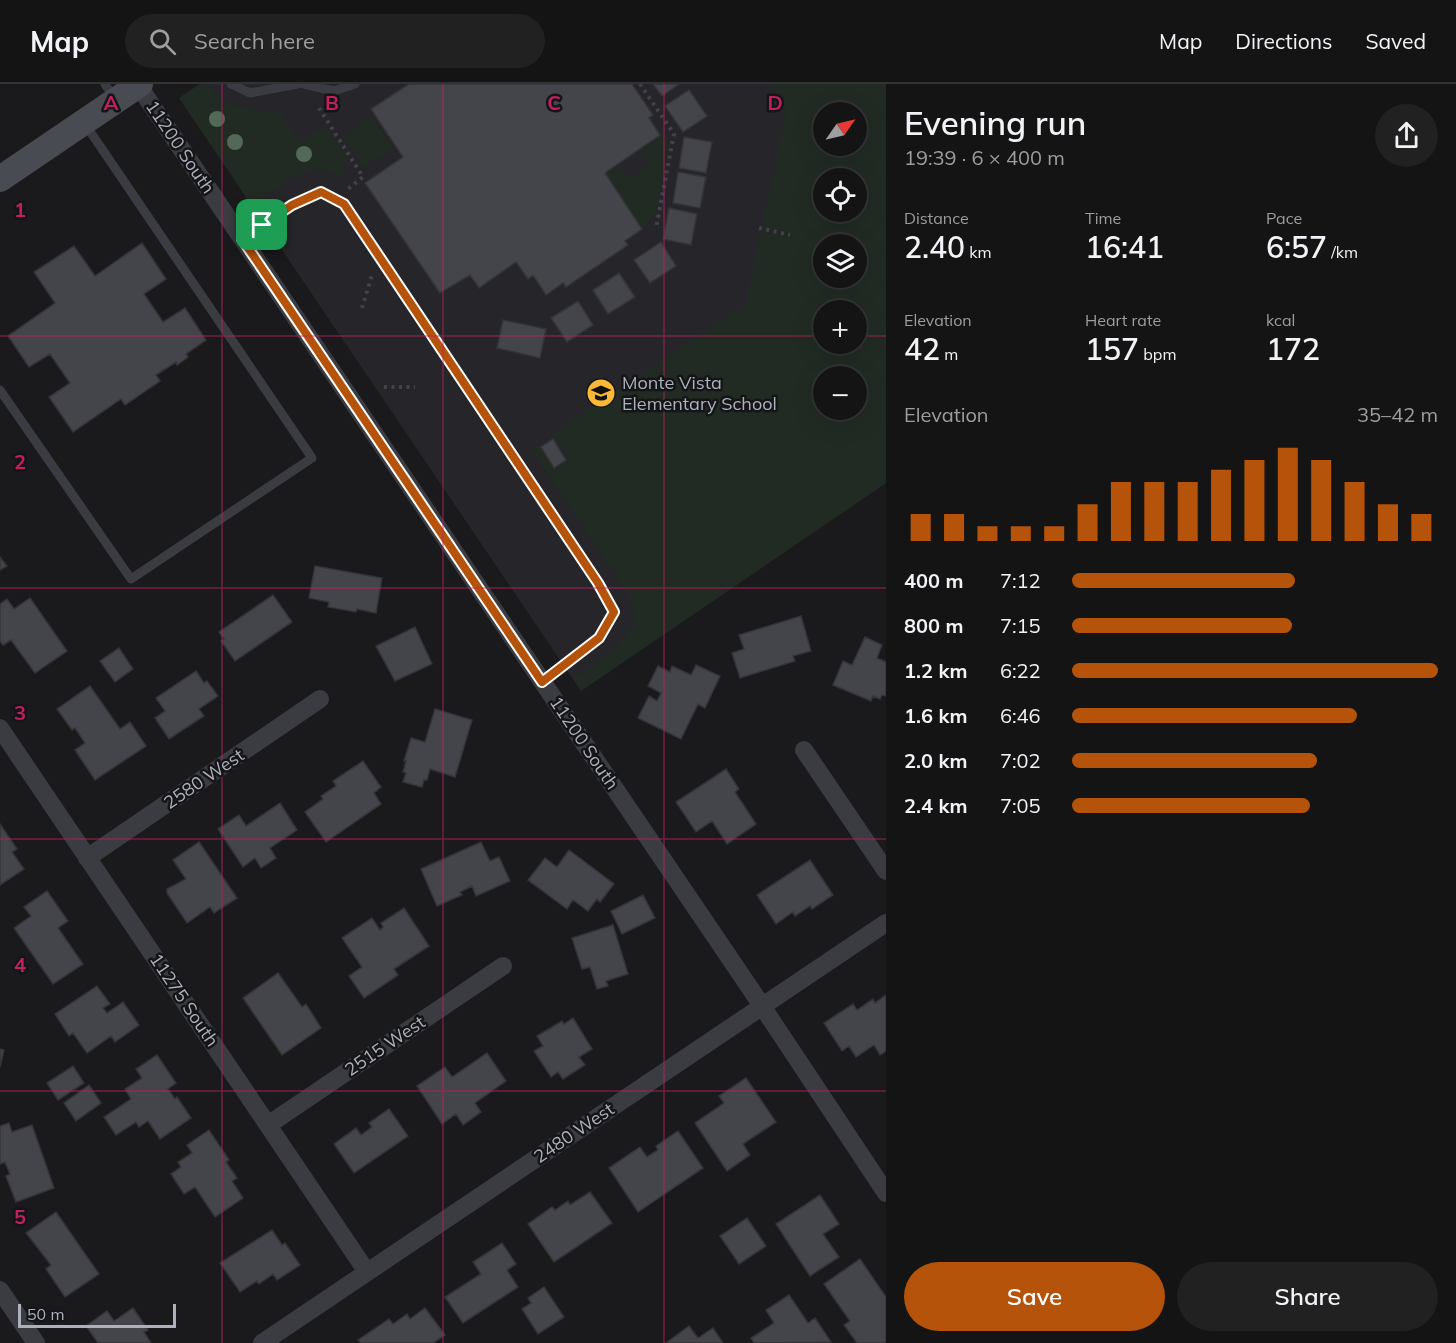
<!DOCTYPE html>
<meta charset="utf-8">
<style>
body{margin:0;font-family:Mulish,sans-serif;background:#212122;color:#f1f3f6;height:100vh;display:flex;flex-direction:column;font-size:22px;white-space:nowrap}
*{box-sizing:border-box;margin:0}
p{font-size:20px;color:#9d9ea0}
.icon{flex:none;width:33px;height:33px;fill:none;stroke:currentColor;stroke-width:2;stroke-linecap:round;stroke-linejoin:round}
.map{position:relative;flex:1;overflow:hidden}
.panel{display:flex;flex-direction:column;background:#141415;width:570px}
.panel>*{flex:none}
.needle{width:39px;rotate:56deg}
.buttons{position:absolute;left:813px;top:18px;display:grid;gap:12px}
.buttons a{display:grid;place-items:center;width:54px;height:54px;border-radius:50%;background:#141415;box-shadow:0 6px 24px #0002,0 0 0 2px #333334;font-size:30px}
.scale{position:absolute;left:18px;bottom:15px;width:158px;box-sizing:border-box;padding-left:6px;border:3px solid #acb1bc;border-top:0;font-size:16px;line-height:21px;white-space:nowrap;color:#acb1bc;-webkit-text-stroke:4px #151518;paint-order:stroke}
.pin{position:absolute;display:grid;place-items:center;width:51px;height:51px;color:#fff;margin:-26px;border-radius:12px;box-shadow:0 3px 9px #0006}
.round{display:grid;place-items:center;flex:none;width:63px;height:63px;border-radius:32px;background:#212122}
.headline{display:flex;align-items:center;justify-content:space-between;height:102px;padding:0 18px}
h1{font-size:33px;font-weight:600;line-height:45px}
.stats{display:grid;grid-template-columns:repeat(3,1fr);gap:9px;height:102px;padding:6px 18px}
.stats div{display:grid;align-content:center}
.stats b{font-size:30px;font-weight:600}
.stats small{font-size:16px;font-weight:400}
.stats p{font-size:16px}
.chart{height:168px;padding:12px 18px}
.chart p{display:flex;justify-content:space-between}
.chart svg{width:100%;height:108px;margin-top:6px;stroke:#b45309;stroke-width:6}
.action{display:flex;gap:12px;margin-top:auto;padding:12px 18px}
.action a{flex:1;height:69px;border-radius:36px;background:#b45309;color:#fff;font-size:24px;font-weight:600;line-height:69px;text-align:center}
.action a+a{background:#212122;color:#f1f3f6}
ul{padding:0 18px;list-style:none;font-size:20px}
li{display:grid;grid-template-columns:96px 72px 1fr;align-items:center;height:45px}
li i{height:15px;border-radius:8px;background:#b45309}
header{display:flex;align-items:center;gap:36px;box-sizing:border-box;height:84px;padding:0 30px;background:#141415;border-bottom:2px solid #333334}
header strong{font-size:28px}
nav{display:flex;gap:33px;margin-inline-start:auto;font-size:21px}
.search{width:420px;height:54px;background:#212122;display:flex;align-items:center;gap:15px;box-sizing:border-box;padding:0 21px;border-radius:33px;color:#9d9ea0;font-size:22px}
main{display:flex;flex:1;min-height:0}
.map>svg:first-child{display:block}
.built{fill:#26262a;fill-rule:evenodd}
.green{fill:#212b23;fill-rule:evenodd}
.building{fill:#44454a;stroke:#343439;stroke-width:1.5}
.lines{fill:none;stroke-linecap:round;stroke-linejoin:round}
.path{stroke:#414349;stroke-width:4;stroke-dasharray:3 4.5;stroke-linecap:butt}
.lane{stroke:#3b3c42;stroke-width:9}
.street{stroke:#3b3c42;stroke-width:18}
.secondary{stroke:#494b52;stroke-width:26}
.tree{fill:#536856}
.route-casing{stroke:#fff;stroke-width:12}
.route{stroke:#b45309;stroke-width:8}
.grid{fill:none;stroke:#c12060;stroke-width:1.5;stroke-opacity:0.55}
.labels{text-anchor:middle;stroke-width:5;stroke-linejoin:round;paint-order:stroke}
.street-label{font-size:18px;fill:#acb1bc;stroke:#151518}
.poi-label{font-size:18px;fill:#acb1bc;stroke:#151518;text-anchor:start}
.grid-label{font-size:20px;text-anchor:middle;font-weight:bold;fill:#c12060;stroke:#151518;stroke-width:5;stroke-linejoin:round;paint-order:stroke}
</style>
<header>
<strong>Map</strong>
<div class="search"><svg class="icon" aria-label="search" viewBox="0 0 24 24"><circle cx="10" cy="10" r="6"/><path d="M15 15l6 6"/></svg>Search here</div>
<nav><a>Map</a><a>Directions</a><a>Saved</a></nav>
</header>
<main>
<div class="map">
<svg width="886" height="1259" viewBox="0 0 886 1259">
<rect width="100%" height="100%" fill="#1a1a1c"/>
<!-- built -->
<path class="built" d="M200 0H886V399L581 607 179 14ZM824 28H856V62H824ZM824 94H856V128H824ZM824 160H856V194H824ZM824 226H856V260H824ZM824 292H856V326H824Z"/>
<!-- green -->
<path class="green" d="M200 0H205C225 26 252 27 283 28L282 32 300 58 326 42 347 73 343 89 340 92C334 90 328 86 321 86 297 85 272 109 252 122L179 14Z
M770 0H886V399L581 607 573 595C592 582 639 556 634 529 632 521 629 513 626 506L531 365 538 360 554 385 569 374 553 349 745 220 760 149 765 148 789 153 790 150 765 144 762 141 787 26ZM824 28H856V62H824ZM824 94H856V128H824ZM824 160H856V194H824ZM824 226H856V260H824ZM824 292H856V326H824Z
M372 34 393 64 364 83 343 53Z
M660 51 669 59 655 133 645 140 647 143 643 146 605 89 617 81 627 95 647 81 638 66Z"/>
<!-- building -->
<path class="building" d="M409 0H632L653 31 649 34 660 51 605 89 642 145 625 157 628 161 566 203 563 199 546 211 533 191 528 195 516 178 479 204 470 191 440 209 365 99 403 73 371 25Z
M653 0H679L662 12Z
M689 6 707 32 683 48 665 22Z
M684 53 712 58 706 89 679 84Z
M678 88 706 93 700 124 673 119Z
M669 124 697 130 691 161 663 155Z
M661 158 676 182 650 199 634 176Z
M142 159 166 195 144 210 163 238 185 224 206 256 186 270 188 273 177 281 176 278 156 291 160 297 125 321 121 315 73 348 49 313 70 299 50 270 29 283 8 252 55 219 34 188 74 162 95 192Z
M619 189 635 213 608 230 593 206Z
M578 217 593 241 567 258 551 234Z
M503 236 546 245 540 274 497 264Z
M553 355 566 376 554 384 541 363Z
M0 473 7 482 0 486Z
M315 482 382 494 376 529 357 525 356 528 328 523 329 518 309 514Z
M273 511 292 538 235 577 221 557 224 555 219 548Z
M30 514 67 567 35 589 11 556 3 561 0 557V520L7 515 14 525Z
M801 532 811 567 793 572 795 577 740 594 732 569 744 565 739 551Z
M415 543 432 580 395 597 376 562Z
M865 553 882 561 877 574 886 578V612L882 611 880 615 873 612 871 617 833 601 843 577 852 581Z
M119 564 133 585 115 598 100 577Z
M696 581 720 592 705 624 698 620 681 655 638 634 649 612 657 617 661 609 648 602 658 582 670 588 672 582 691 591Z
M196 587 204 599 207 597 218 612 199 625 204 632 169 655 155 634 165 627 156 614Z
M90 602 120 645 130 638 146 662 95 696 75 666 85 659 75 644 72 646 57 625Z
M435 625 472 636 455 693 430 685 427 696H424L422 703 403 698 406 689 403 688 406 677H404L411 654 425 658Z
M363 677 381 703 374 709 381 720 326 758 305 728 323 715 321 712 336 702 333 697Z
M726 685 739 705 735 708 756 740 727 760 712 737 696 748 676 718Z
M280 719 297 746 270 764 276 774 261 784 255 774 243 783 218 745 239 731 246 742Z
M0 740 17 765 12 768 24 785 0 801Z
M199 758 237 814 214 829 210 823 187 839 167 809V805L186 795 173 776Z
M481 758 490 777 499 773 510 797 476 812 472 802 460 808 462 811 437 822 421 785Z
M569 766 614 800 600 818 597 815 588 827 573 816 567 825 528 796 545 774 557 783Z
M810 776 833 811 812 825 810 822 795 832 793 828 776 840 757 811Z
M47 807 68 837 58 844 83 880 53 900 14 844 31 832 24 823Z
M643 811 655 834 622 850 611 827Z
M404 824 429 862 394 885 398 891 364 914 349 892 362 883 342 854 372 834 380 846 383 843 381 839Z
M613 841 628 890 606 897 608 902 597 905 590 883 582 885 572 854Z
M278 889 302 923 306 920 321 944 282 971 243 914Z
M97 902 110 920 103 924 107 929 123 918 139 941 115 958 111 952 87 969 73 949 69 952 55 930Z
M886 911V967L880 971 874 961 856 973 849 962 842 967 824 939 853 920 857 926 873 915 875 919Z
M573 934 592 965 579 973 585 981 563 995 558 988 551 993 534 967 543 962 537 952 562 937 564 940Z
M0 965 4 966 0 983Z
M487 969 506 997 475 1019 481 1028 463 1041 456 1030 442 1040 417 1002 445 983 452 993Z
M157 971 176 999 168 1005 175 1015 177 1013 191 1034 160 1055 148 1037 139 1043 136 1038 116 1051 104 1033 131 1015 125 1005 142 994 136 985Z
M73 982 84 999 58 1016 47 999Z
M746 994 776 1038 743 1060 750 1071 727 1087 695 1039 724 1019 719 1012Z
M89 1001 101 1019 76 1037 64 1019Z
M389 1025 408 1052 354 1089 334 1060 356 1044 361 1051 372 1043 369 1039Z
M9 1039 12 1048 32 1041 54 1104 16 1118 6 1092 10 1090 5 1078 0 1080V1042Z
M209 1046 229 1076 226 1078 237 1094 232 1097 243 1114 215 1133 195 1103 184 1110 171 1090 181 1083 178 1078 192 1069 187 1061Z
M678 1047 703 1084 638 1128 609 1084 640 1063 647 1073 658 1066 656 1062Z
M590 1108 612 1139 554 1178 528 1140 552 1123 555 1126 568 1117 570 1121Z
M820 1111 839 1140 823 1150 839 1173 810 1192 776 1140Z
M56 1128 99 1190 65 1213 46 1185 51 1181 26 1149Z
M747 1134 766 1162 739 1180 720 1152Z
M272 1146 282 1161 285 1159 300 1181 277 1196 273 1190 259 1200 257 1197 240 1208 220 1179Z
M502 1159 516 1180 507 1186 518 1203 463 1239 445 1213 481 1190 473 1178Z
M860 1175 886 1213V1258L884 1259H857L844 1241 850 1237 824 1200Z
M544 1203 564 1233 538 1250 522 1225 531 1219 528 1214Z
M789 1211 808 1239 815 1234 831 1258 754 1259 751 1254 774 1239 766 1226Z
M133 1224 148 1246 144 1248 151 1259H98L86 1242 107 1227 114 1237Z
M425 1224 445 1251 433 1259H361L358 1256 389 1235 393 1240 407 1230 410 1235Z
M689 1242 698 1254 713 1244 723 1259H666Z"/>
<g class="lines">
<!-- path -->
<path class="path" d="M640 0 674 50 656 144
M319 24 363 93 348 105
M759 144 790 151
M362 224 372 191
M384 303H415"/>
<!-- lane -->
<path class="lane" d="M105 0 115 15
M231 0 250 9 298 0
M304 0 334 7 355 0
M242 155 292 121 321 108 344 120 599 499 614 528 599 554 542 598
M0 306 131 495 312 374 85 40"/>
<!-- street -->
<path class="street" d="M138 1 750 904 886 1109
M0 644 367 1188
M804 666 886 787
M87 774 320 615
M268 1041 503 882
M0 1206 36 1259
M262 1259 886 839"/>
<!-- secondary -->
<path class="secondary" d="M0 95 140 0"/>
</g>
<!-- trees -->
<g class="tree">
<circle cx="217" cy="35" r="8"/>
<circle cx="235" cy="58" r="8"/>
<circle cx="304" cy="70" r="8"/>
</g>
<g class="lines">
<!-- route casing -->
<g class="route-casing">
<path id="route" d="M321 108 344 120 598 499 614 528 599 554 542 598 242 155 292 121Z"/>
</g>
<!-- route -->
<use href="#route" class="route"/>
</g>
<!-- grid -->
<path class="grid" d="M222 0V1259M443 0V1259M664 0V1259M0 252H824M856 252H886M0 504H886M0 755H886M0 1007H886"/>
<!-- icons -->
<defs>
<g id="school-disc" transform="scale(1.5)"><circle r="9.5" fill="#fab835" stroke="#151518"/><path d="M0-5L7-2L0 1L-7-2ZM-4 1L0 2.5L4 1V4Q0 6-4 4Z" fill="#111"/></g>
</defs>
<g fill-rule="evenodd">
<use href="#school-disc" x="601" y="309"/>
</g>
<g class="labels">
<!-- street labels -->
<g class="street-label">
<text transform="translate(180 63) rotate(56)" y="6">11200 South</text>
<text transform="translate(584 659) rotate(56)" y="6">11200 South</text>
<text transform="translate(204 695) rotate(-34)" y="6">2580 West</text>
<text transform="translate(184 916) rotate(56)" y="6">11275 South</text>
<text transform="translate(385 962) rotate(-34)" y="6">2515 West</text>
<text transform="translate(574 1049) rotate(-34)" y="6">2480 West</text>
</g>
<!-- poi labels -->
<g class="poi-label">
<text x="622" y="305">Monte Vista<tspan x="622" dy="21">Elementary School</tspan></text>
</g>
</g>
<g class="grid-label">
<text x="111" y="26">A</text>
<text x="332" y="26">B</text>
<text x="554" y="26">C</text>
<text x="775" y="26">D</text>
<text x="20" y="133">1</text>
<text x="20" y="385">2</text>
<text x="20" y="636">3</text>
<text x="20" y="888">4</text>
<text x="20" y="1140">5</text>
</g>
</svg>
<div class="buttons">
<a><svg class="needle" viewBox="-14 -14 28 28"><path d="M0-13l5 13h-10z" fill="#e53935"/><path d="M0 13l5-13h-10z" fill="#9d9ea0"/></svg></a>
<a><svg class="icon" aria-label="locate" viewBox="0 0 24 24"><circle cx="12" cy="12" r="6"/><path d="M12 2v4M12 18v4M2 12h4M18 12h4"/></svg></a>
<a><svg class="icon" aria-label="layers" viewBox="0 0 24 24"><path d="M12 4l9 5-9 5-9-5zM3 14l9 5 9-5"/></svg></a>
<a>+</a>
<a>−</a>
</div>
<div class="scale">50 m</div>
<div class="pin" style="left:262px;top:141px;background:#1e9e55"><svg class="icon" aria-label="arrive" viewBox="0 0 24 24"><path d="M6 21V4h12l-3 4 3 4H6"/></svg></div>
</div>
<section class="panel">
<div class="headline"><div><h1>Evening run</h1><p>19:39 · 6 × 400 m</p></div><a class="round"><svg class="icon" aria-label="share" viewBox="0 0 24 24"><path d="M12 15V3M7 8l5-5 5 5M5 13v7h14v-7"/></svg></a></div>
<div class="stats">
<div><p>Distance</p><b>2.40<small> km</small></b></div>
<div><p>Time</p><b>16:41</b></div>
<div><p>Pace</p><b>6:57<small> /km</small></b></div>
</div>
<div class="stats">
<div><p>Elevation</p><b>42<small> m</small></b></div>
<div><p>Heart rate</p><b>157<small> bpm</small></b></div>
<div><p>kcal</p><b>172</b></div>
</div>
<div class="chart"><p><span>Elevation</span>35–42 m</p>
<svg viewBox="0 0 160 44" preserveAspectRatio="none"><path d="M5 44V33M15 44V33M25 44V38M35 44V38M45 44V38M55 44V29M65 44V20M75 44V20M85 44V20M95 44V15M105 44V11M115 44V6M125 44V11M135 44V20M145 44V29M155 44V33"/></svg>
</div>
<ul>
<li><b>400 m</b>7:12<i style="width:61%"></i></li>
<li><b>800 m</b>7:15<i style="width:60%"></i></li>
<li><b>1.2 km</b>6:22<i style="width:100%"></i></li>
<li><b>1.6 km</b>6:46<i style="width:78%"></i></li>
<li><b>2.0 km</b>7:02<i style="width:67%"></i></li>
<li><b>2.4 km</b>7:05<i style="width:65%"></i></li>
</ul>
<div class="action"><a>Save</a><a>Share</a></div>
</section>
</main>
